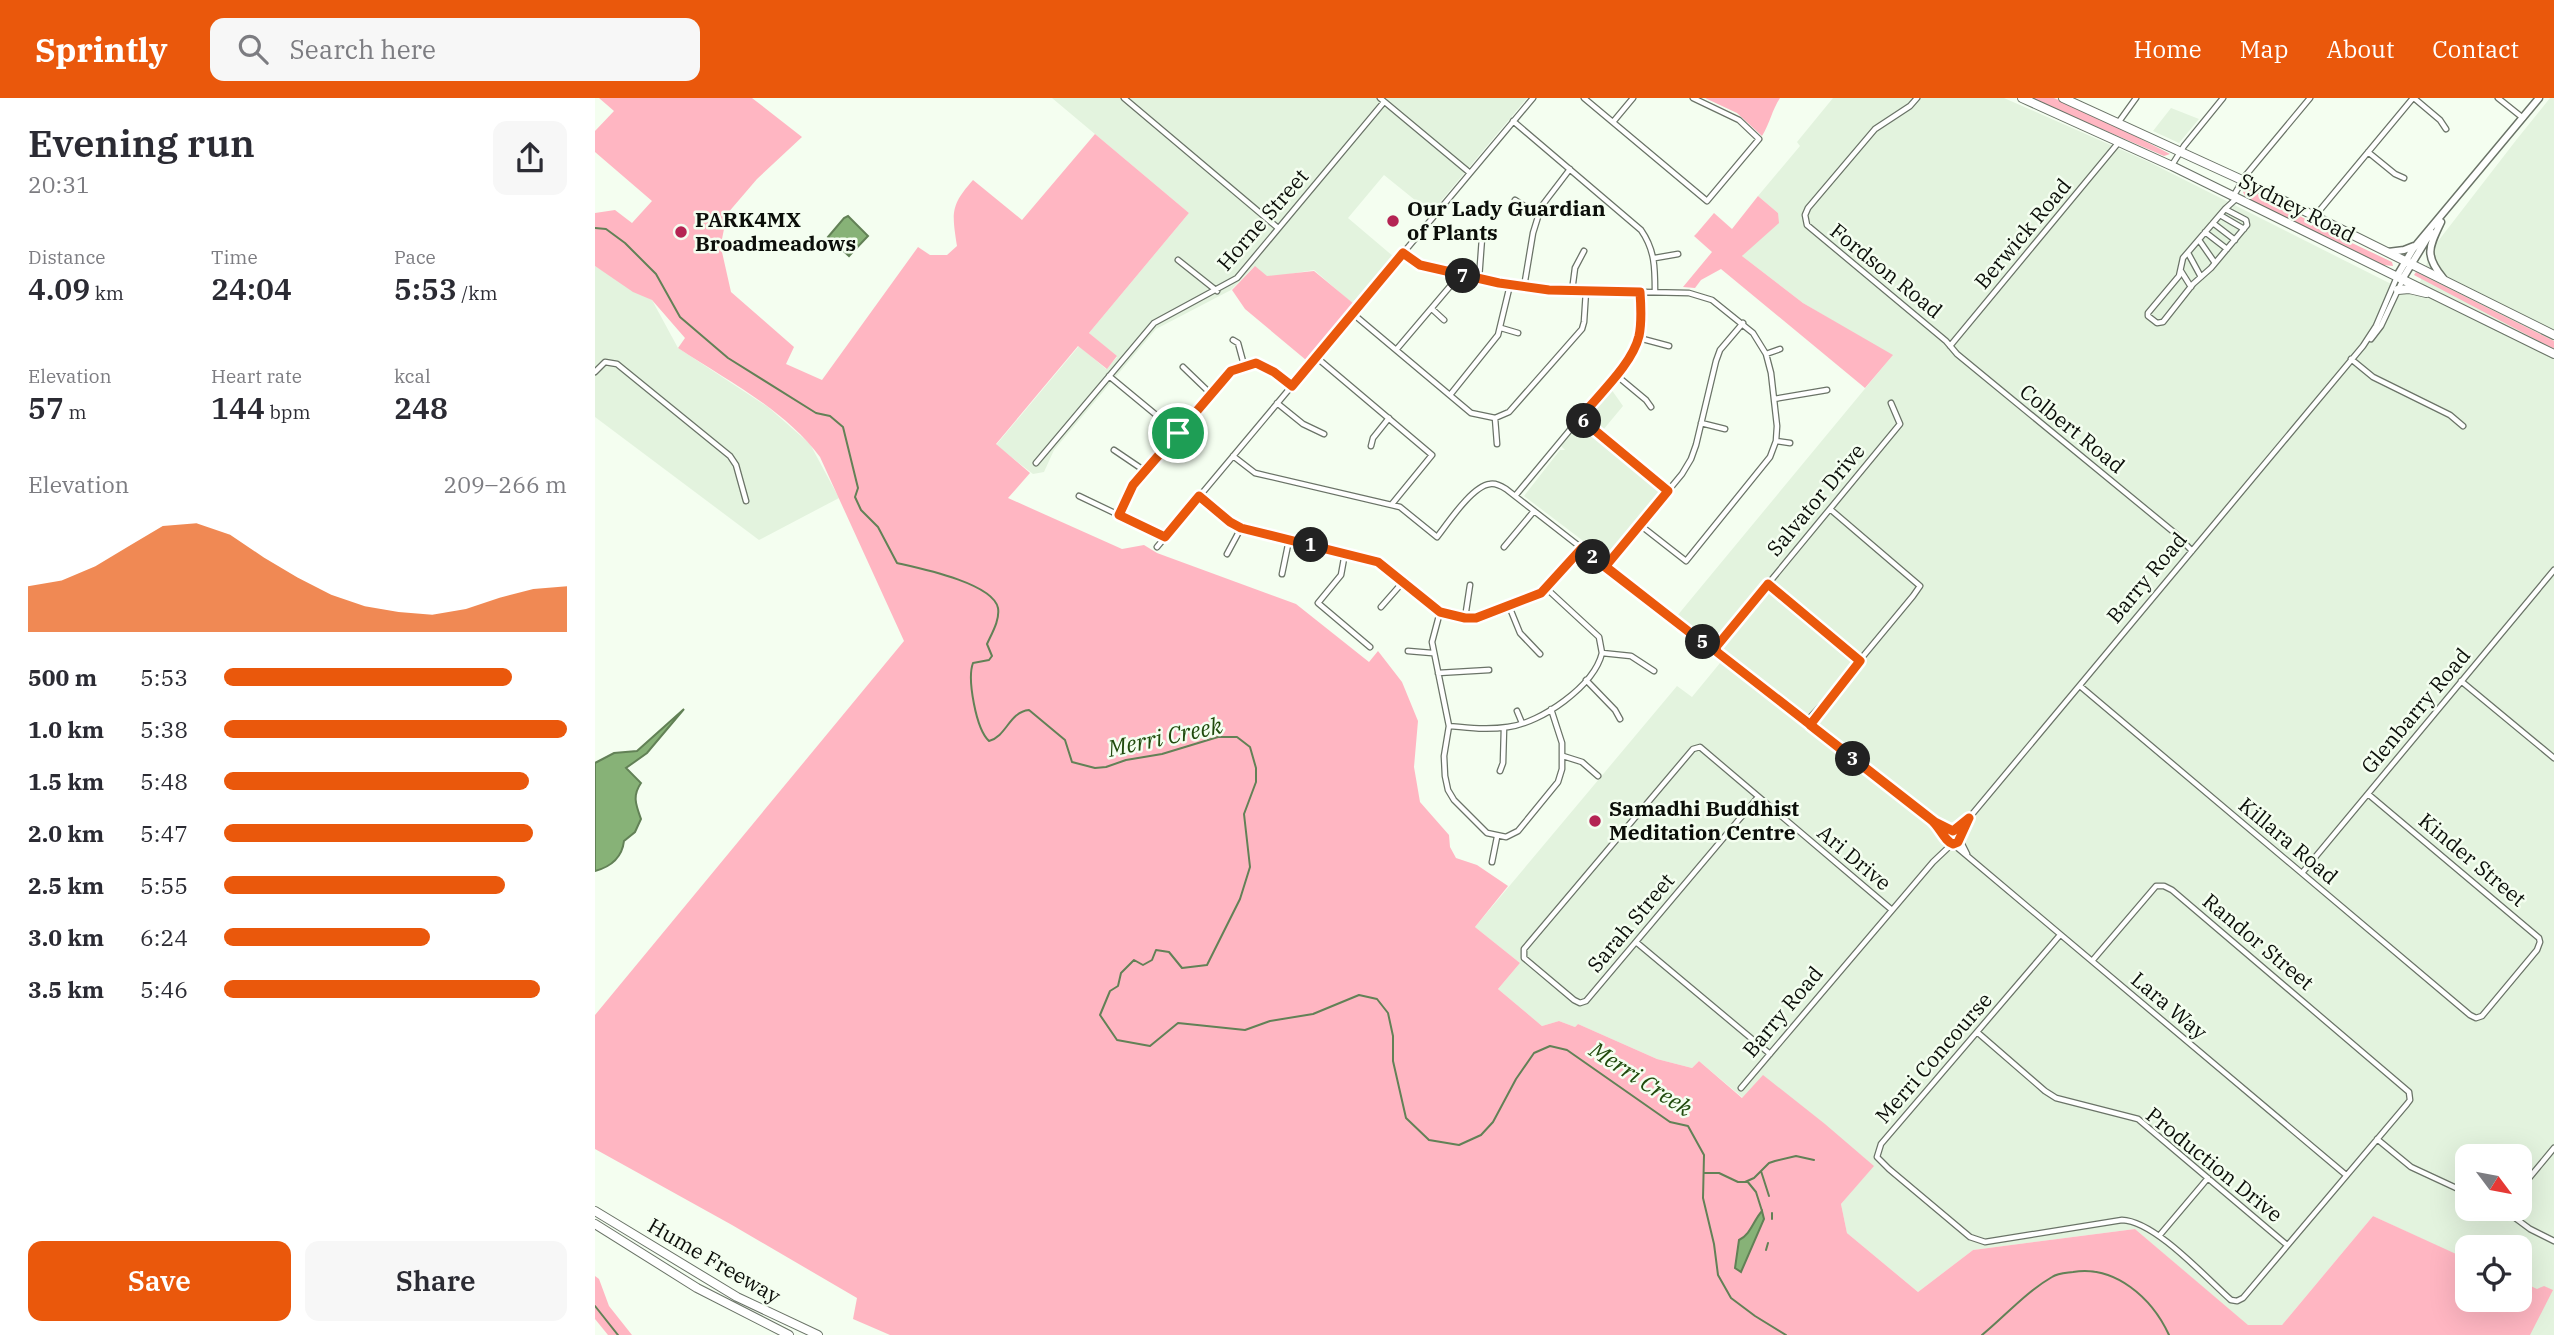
<!DOCTYPE html>
<meta charset="utf-8">
<style>
body{margin:0;font-family:"IBM Plex Serif",serif;background:#f7f7f7;color:#2b2b33;height:100vh;display:flex;flex-direction:column;font-size:26px;white-space:nowrap}
*{box-sizing:border-box;margin:0}
p{font-size:23px;color:#7c7c81}
.icon{flex:none;width:38px;height:38px;fill:none;stroke:currentColor;stroke-width:2;stroke-linecap:round;stroke-linejoin:round}
.map{position:relative;flex:1;overflow:hidden}
.sheet{display:flex;flex-direction:column;background:#fff;width:595px}
.sheet>*{flex:none}
.needle{width:46px;rotate:122deg}
.fabs{position:absolute;left:1860px;top:1046px;display:grid;gap:14px}
.fabs a{display:grid;place-items:center;width:77px;height:77px;border-radius:14px;background:#fff;box-shadow:0 7px 28px #0002;font-size:35px}
.pin{position:absolute;display:grid;place-items:center;width:60px;height:60px;color:#fff;margin:-30px;border:4px solid #fff;border-radius:50%;box-shadow:0 2px 7px #0007}
.km{position:absolute;width:35px;height:35px;margin:-18px;border-radius:50%;background:#222;color:#fff;font-size:19px;line-height:35px;text-align:center}
.round{display:grid;place-items:center;flex:none;width:74px;height:74px;border-radius:14px;background:#f7f7f7}
.summary{display:flex;align-items:center;justify-content:space-between;height:119px;padding:0 28px}
h1{font-size:38px;font-weight:600;line-height:52px}
.metrics{display:grid;grid-template-columns:repeat(3,1fr);gap:10px;height:119px;padding:7px 28px}
.metrics div{display:grid;align-content:center}
.metrics b{font-size:30px;font-weight:600}
.metrics small{font-size:19px;font-weight:400}
.metrics p{font-size:19px}
.chart{height:196px;padding:14px 28px}
.chart p{display:flex;justify-content:space-between}
.chart svg{width:100%;height:126px;margin-top:7px;fill:#ea580c;opacity:.7}
.primary-button{display:flex;gap:14px;margin-top:auto;padding:14px 28px}
.primary-button a{flex:1;height:80px;border-radius:14px;background:#ea580c;color:#fff;font-size:28px;font-weight:600;line-height:80px;text-align:center}
.primary-button a+a{background:#f7f7f7;color:#2b2b33}
ul{padding:0 28px;list-style:none;font-size:23px}
li{display:grid;grid-template-columns:112px 84px 1fr;align-items:center;height:52px}
li i{height:18px;border-radius:9px;background:#ea580c}
header{display:flex;align-items:center;gap:42px;box-sizing:border-box;height:98px;padding:0 35px;background:#ea580c;color:#fff}
header strong{font-size:33px}
nav{display:flex;gap:38px;margin-inline-start:auto;font-size:24px}
.search{width:490px;height:63px;background:#f7f7f7;display:flex;align-items:center;gap:18px;box-sizing:border-box;padding:0 24px;border-radius:14px;color:#7c7c81;font-size:26px}
main{display:flex;flex:1;min-height:0}
.map>svg:first-child{display:block}
.built{fill:#e3f3de;fill-rule:evenodd}
.green{fill:#ffb6c2}
.water{fill:#87b277;stroke:#628156;stroke-width:2}
.lines{fill:none;stroke-linecap:round;stroke-linejoin:round}
.stream{stroke:#628156;stroke-width:2}
.street-casing{stroke:#6a7367;stroke-width:7}
.secondary-casing{stroke:#6a7367;stroke-width:9}
.highway-casing{stroke:#6a7367;stroke-width:10}
.street{stroke:#fff;stroke-width:4.5}
.secondary{stroke:#fff;stroke-width:6}
.highway{stroke:#fff;stroke-width:8}
.route-casing{stroke:#fff;stroke-width:14}
.route{stroke:#ea580c;stroke-width:9}
.poi-dot{fill:#b42453;stroke:#f4fef0;stroke-width:2.5}
.labels{text-anchor:middle;stroke-width:5;stroke-linejoin:round;paint-order:stroke}
.street-label{font-size:21px;fill:#0b0e09;stroke:#f4fef0}
.poi-label{font-size:21px;font-weight:bold;fill:#0b0e09;stroke:#f4fef0;text-anchor:start}
.water-label{font-size:23px;font-style:italic;fill:#204a0c;stroke:#f4fef0}
</style>
<header>
<strong>Sprintly</strong>
<div class="search"><svg class="icon" aria-label="search" viewBox="0 0 24 24"><circle cx="10" cy="10" r="6"/><path d="M15 15l6 6"/></svg>Search here</div>
<nav><a>Home</a><a>Map</a><a>About</a><a>Contact</a></nav>
</header>
<main>
<section class="sheet">
<div class="summary"><div><h1>Evening run</h1><p>20:31</p></div><a class="round"><svg class="icon" aria-label="share" viewBox="0 0 24 24"><path d="M12 15V3M7 8l5-5 5 5M5 13v7h14v-7"/></svg></a></div>
<div class="metrics">
<div><p>Distance</p><b>4.09<small> km</small></b></div>
<div><p>Time</p><b>24:04</b></div>
<div><p>Pace</p><b>5:53<small> /km</small></b></div>
</div>
<div class="metrics">
<div><p>Elevation</p><b>57<small> m</small></b></div>
<div><p>Heart rate</p><b>144<small> bpm</small></b></div>
<div><p>kcal</p><b>248</b></div>
</div>
<div class="chart"><p><span>Elevation</span>209–266 m</p>
<svg viewBox="0 0 160 44" preserveAspectRatio="none"><path d="M0 44V28L10 26L20 21L30 14L40 7L50 6L60 10L70 18L80 25L90 31L100 35L110 37L120 38L130 36L140 32L150 29L160 28V44z"/></svg>
</div>
<ul>
<li><b>500 m</b>5:53<i style="width:84%"></i></li>
<li><b>1.0 km</b>5:38<i style="width:100%"></i></li>
<li><b>1.5 km</b>5:48<i style="width:89%"></i></li>
<li><b>2.0 km</b>5:47<i style="width:90%"></i></li>
<li><b>2.5 km</b>5:55<i style="width:82%"></i></li>
<li><b>3.0 km</b>6:24<i style="width:60%"></i></li>
<li><b>3.5 km</b>5:46<i style="width:92%"></i></li>
</ul>
<div class="primary-button"><a>Save</a><a>Share</a></div>
</section>
<div class="map">
<svg width="1959" height="1237" viewBox="0 0 1959 1237">
<rect width="100%" height="100%" fill="#f4fef0"/>
<!-- built -->
<path class="built" d="M457 0H932L836 115 789 77 753 120 799 159 757 205 719 172 671 180 659 169 636 192 561 231 459 352 449 374 438 376 401 347 484 248 511 271 522 259 494 235 594 115Z
M1238 0H1409L1554 64 1820 198 1837 151 1922 41 1955 0H1959V1237H1868L1925 1202V1150H1872V1162L1778 1118 1687 1227 1653 1228 1540 1131 1378 1152 1323 1194 1252 1135 1246 1106 1278 1068 1267 1058 1148 1000 1104 963 1097 970 1062 961 983 926 980 929 964 923 947 928 903 891 925 865 880 829 1082 588 1097 599 1125 565 1103 546 1109 539 1082 518 1297 258 1208 205 1147 158 1183 115 1163 98 1205 48 1202 44ZM1872 1059H1925V1111H1872Z
M1576 10 1604 21 1584 45 1558 33Z
M0 168 57 202 83 250 173 309 215 346 244 400 164 442 0 319Z
M1016 291 1028 308 1008 332 994 321V318Z
M987 325 1005 340 1003 342 1006 346 1065 393V396L1012 461 929 398 965 352H970L966 348 983 326Z"/>
<!-- green -->
<path class="green" d="M4 0H157L207 39 162 81 132 116 127 141V154L136 194 199 249 191 266 227 282 323 149 335 157H352L362 148C357 115 355 108 378 82L427 122 500 36 594 115 494 235 522 258 512 271 483 248 401 346 435 375 413 400 527 451 549 447 562 455 701 506 774 564 783 553 807 584 823 623 819 669 825 704 854 737 855 749 861 760 882 767 913 788 880 829 925 865 903 891 947 928 964 923 980 929 983 926 1062 961 1097 970 1104 963 1147 1000 1168 977 1230 1026 1279 1068 1246 1106 1252 1135 1323 1194 1378 1152 1540 1131 1653 1227H1687L1778 1118 1872 1161V1202H1925V1183L1942 1191 1949 1188 1958 1192 1935 1237H295L258 1221 262 1200 137 1127 0 1051V917L309 543 225 359C189 311 133 283 83 250L90 240 57 202 38 194 0 168V115L20 112 37 125 57 103 0 54V33L19 13Z
M1110 0H1185C1177 12 1175 25 1167 38L1142 15Z
M1435 0H1459L1517 26 1575 56 1569 58Z
M1653 90 1738 136 1797 164 1798 168 1788 167 1651 100 1648 94Z
M1163 98 1183 115 1184 125 1147 158 1208 205 1298 257 1270 290 1126 171 1106 182 1100 190 1088 189 1117 154 1099 138 1102 135 1119 115 1137 131Z
M660 168 672 178 719 173 759 206 711 262 650 211 637 192Z
M1821 174 1959 243V251L1819 177Z
M0 1178 4 1181 14 1208 37 1237H13L0 1221Z"/>
<!-- water -->
<path class="water" d="M253 118 273 138 254 158 233 139 249 120Z
M89 611 52 655 31 670 46 685C37 698 41 707 46 721L40 734 29 743C27 760 15 769 0 773V665L19 655 42 653Z
M1167 1113 1169 1121 1146 1174 1140 1170 1144 1142C1156 1136 1158 1123 1167 1113Z"/>
<g class="lines">
<!-- stream -->
<path class="stream" d="M0 130 11 131 30 145 61 176 85 219 133 260 221 315 235 318 248 329 263 390 260 399 266 412 283 429 302 465C324 470 398 485 403 510 405 522 397 535 392 546L397 558 394 562 378 565C372 581 381 631 394 643 412 638 414 614 434 612L470 642 477 664 500 670 511 669 531 662 567 656 623 639H642L655 649 661 670V684L649 716 655 769 645 801 612 867 587 870 574 854 561 852 557 862 548 867 539 862 526 875 523 888 515 893 505 917 522 942 555 948 583 925 650 932 675 923 718 916 764 897 782 901 793 915 798 938V963L811 1020 834 1042 864 1047 886 1037 898 1024 921 981 939 955 955 948 972 952 1075 1024 1093 1028 1109 1057 1108 1100 1119 1146 1123 1177 1136 1200 1160 1218 1191 1237
M1166 1073 1174 1098
M1109 1075H1124L1143 1084H1150L1159 1080 1174 1065 1180 1063 1201 1058 1219 1062
M1152 1083 1161 1094 1167 1113
M1177 1115V1121
M1171 1152 1173 1145
M0 1208 23 1237
M1387 1237C1410 1218 1431 1194 1457 1179 1463 1175 1471 1175 1478 1174 1520 1167 1557 1200 1574 1237"/>
<!-- street casing -->
<g class="street-casing">
<path id="street" d="M529 0 683 130
M785 0 875 75
M989 0 1112 103 1164 41 1144 22 1098 0
M1322 0 1315 8 1280 31 1213 110 1210 117 1212 127 1351 243 1362 256 1581 436 1597 453
M1819 0 1845 22 1851 31
M1903 0 1928 20
M918 23 1046 132C1060 152 1060 170 1060 194
M1018 24 1038 0
M1523 25 1541 0
M1773 54 1800 76 1809 80
M1577 67 1589 48 1628 0
M1639 97 1651 77 1715 0
M920 102 943 117
M1630 111 1651 122 1652 127 1616 170 1598 186 1568 224 1562 225 1553 218V215L1584 178 1588 160 1630 111 1642 100
M1625 117 1649 131
M1720 118 1818 0
M1618 125 1640 142
M1610 134 1632 151
M1604 142 1620 165
M808 155 825 167 915 187 954 192 1094 195 1117 202 1158 235 1171 256 1176 275 1182 328 1181 343 1175 359 1091 463 1045 427
M1593 155 1606 179
M1060 160 1083 156
M583 162 622 193
M1586 173 1596 189
M884 181 887 140
M929 189 938 135 946 109 975 71
M977 193 980 170 989 153
M837 211 849 222
M757 215 876 315 900 320 914 314 987 231 989 224 991 193
M906 230 923 235
M1044 240 1074 248
M1776 241 1786 228 1808 181
M638 242 643 245 649 267
M1355 248 1524 44
M801 252 857 186 859 176
M1171 256 1185 251
M721 259 837 357 797 406
M1756 261 1778 279 1855 317 1868 328
M588 269 615 295
M0 274 10 264 22 266 135 358 141 367 151 403
M1021 277 1051 302 1056 309
M514 278 583 335
M855 297 903 237 915 187
M1179 301 1232 292
M682 305 708 326 729 336
M900 320 902 346
M985 320 1073 393
M1106 325 1130 331
M1181 343 1195 345
M776 348 778 340 794 320
M519 352 550 373
M638 358 660 375 805 409 842 439C853 425 877 388 895 386 901 385 906 388 911 391L1107 544 1121 549 1122 554 1335 721 1356 733
M441 365 559 225 642 180 789 4
M484 398 570 439
M604 398 635 424 646 430 783 464 845 514 870 520H881L946 495 987 450
M920 398 1033 262 1044 240 1046 194
M525 417 538 387 615 295 636 273 661 266 679 274 697 288
M562 449 938 0
M909 449 939 413
M750 455 746 477 723 505 775 549
M632 456 646 430
M1010 469 1087 376 1096 361 1101 347 1121 263 1125 252 1148 225
M687 476 694 442
M1173 486 1265 563
M914 508 925 535 945 556
M786 509 808 484
M845 514 837 544 854 628 849 658 850 678 853 692 859 702 892 735 911 739 923 733 963 684 967 671V645L956 611
M870 520 875 487
M1121 549 1305 326 1296 305
M813 553 837 555
M1007 555 1036 558 1059 573
M843 575 894 572
M991 582 1020 612 1025 621
M1866 583 1959 660
M1485 588 1875 917 1881 920 1887 918 1942 852 1945 844 1944 840 1773 696
M922 613 927 625
M1211 624 1225 609
M1215 627 1231 603 1318 498 1325 488 1235 411
M854 628C874 630 893 632 913 629 946 625 999 588 1007 555L1004 539 952 491
M968 658 987 664 1003 678
M905 673 908 665 909 630
M1163 699 991 903 985 905 979 902 929 860V851L1098 651 1105 649 1297 812
M1352 739a6 6 0 1 1 12 0a6 6 0 1 1-12 0Z
M1364 738 1374 720 1768 248 1781 228 1802 179
M1364 740 1372 756
M1358 746 1751 1077
M897 764 902 739
M1707 775 1959 472
M1465 837 1286 1046 1282 1059 1294 1071 1375 1139 1390 1144 1527 1122C1560 1123 1611 1180 1636 1202L1642 1203 1648 1200 1812 1006 1815 1002 1814 994 1577 792 1569 788H1561L1497 863
M1041 844 1175 956
M1382 934 1450 993 1461 1000 1543 1021 1692 1147
M1146 990 1338 764 1357 746
M1782 1041 1816 1069 1872 1095
M1925 1091 1959 1050
M1908 1111 1935 1131 1959 1143
M1564 1138 1613 1080"/>
</g>
<!-- secondary casing -->
<g class="secondary-casing">
<path id="secondary" d="M1846 124C1834 149 1829 157 1848 180
M1793 154 1809 152 1819 148
M1802 178 1818 151 1944 0
M1808 180 1836 134"/>
</g>
<!-- highway casing -->
<g class="highway-casing">
<path id="highway" d="M1427 0 1577 68 1959 256
M1468 0 1647 82 1959 237
M1803 192 1814 191 1831 195
M0 1113 142 1199 223 1237
M0 1126 102 1190 194 1237"/>
</g>
<!-- street -->
<use href="#street" class="street"/>
<!-- secondary -->
<use href="#secondary" class="secondary"/>
<!-- highway -->
<use href="#highway" class="highway"/>
</g>
<g class="lines">
<!-- route casing -->
<g class="route-casing">
<path id="route" d="M583 335 538 387 524 417 570 439 604 398 635 424 646 430 783 464 845 514 870 520H881L946 495 987 450 1107 544 1121 549 1122 554 1340 724 1358 733 1374 720 1363 744 1358 746C1349 743 1344 727 1335 721L1215 627 1265 563 1173 486 1121 549 1107 544 1010 469 1073 393 985 320C1003 297 1037 267 1044 238 1047 224 1046 208 1045 194L954 192 904 185 825 167 808 155 697 288 679 274 661 265 636 273 583 335"/>
</g>
<!-- route -->
<use href="#route" class="route"/>
</g>
<!-- markers -->
<g class="poi-dot">
<circle cx="798" cy="123" r="7"/>
<circle cx="86" cy="134" r="7"/>
<circle cx="1000" cy="723" r="7"/>
</g>
<g class="labels">
<!-- street labels -->
<g class="street-label">
<text transform="translate(1702 110) rotate(27)" y="7">Sydney Road</text>
<text transform="translate(668 122) rotate(-49)" y="7">Horne Street</text>
<text transform="translate(1428 136) rotate(-50)" y="7">Berwick Road</text>
<text transform="translate(1291 173) rotate(39)" y="7">Fordson Road</text>
<text transform="translate(1477 331) rotate(39)" y="7">Colbert Road</text>
<text transform="translate(1221 402) rotate(-50)" y="7">Salvator Drive</text>
<text transform="translate(1552 480) rotate(-50)" y="7">Barry Road</text>
<text transform="translate(1821 613) rotate(-50)" y="7">Glenbarry Road</text>
<text transform="translate(1693 743) rotate(40)" y="7">Killara Road</text>
<text transform="translate(1259 760) rotate(40)" y="7">Ari Drive</text>
<text transform="translate(1877 762) rotate(40)" y="7">Kinder Street</text>
<text transform="translate(1036 825) rotate(-50)" y="7">Sarah Street</text>
<text transform="translate(1663 844) rotate(40)" y="7">Randor Street</text>
<text transform="translate(1574 908) rotate(40)" y="7">Lara Way</text>
<text transform="translate(1188 914) rotate(-50)" y="7">Barry Road</text>
<text transform="translate(1339 960) rotate(-49)" y="7">Merri Concourse</text>
<text transform="translate(1619 1067) rotate(39)" y="7">Production Drive</text>
<text transform="translate(119 1163) rotate(30)" y="7">Hume Freeway</text>
</g>
<!-- poi labels -->
<g class="poi-label">
<text x="812" y="118">Our Lady Guardian<tspan x="812" dy="24">of Plants</tspan></text>
<text x="100" y="129">PARK4MX<tspan x="100" dy="24">Broadmeadows</tspan></text>
<text x="1014" y="718">Samadhi Buddhist<tspan x="1014" dy="24">Meditation Centre</tspan></text>
</g>
<!-- water labels -->
<g class="water-label">
<text transform="translate(570 639) rotate(-12)" y="8">Merri Creek</text>
<text transform="translate(1046 981) rotate(33)" y="8">Merri Creek</text>
</g>
</g>
</svg>
<div class="fabs">
<a><svg class="needle" viewBox="-14 -14 28 28"><path d="M0-13l5 13h-10z" fill="#e53935"/><path d="M0 13l5-13h-10z" fill="#7c7c81"/></svg></a>
<a><svg class="icon" aria-label="locate" viewBox="0 0 24 24"><circle cx="12" cy="12" r="6"/><path d="M12 2v4M12 18v4M2 12h4M18 12h4"/></svg></a>
</div>
<div class="pin" style="left:583px;top:335px;background:#1e9e55"><svg class="icon" aria-label="arrive" viewBox="0 0 24 24"><path d="M6 21V4h12l-3 4 3 4H6"/></svg></div>
<b class="km" style="left:716px;top:447px">1</b>
<b class="km" style="left:998px;top:459px">2</b>
<b class="km" style="left:1258px;top:661px">3</b>
<b class="km" style="left:1108px;top:544px">5</b>
<b class="km" style="left:989px;top:323px">6</b>
<b class="km" style="left:868px;top:178px">7</b>
</div>
</main>
